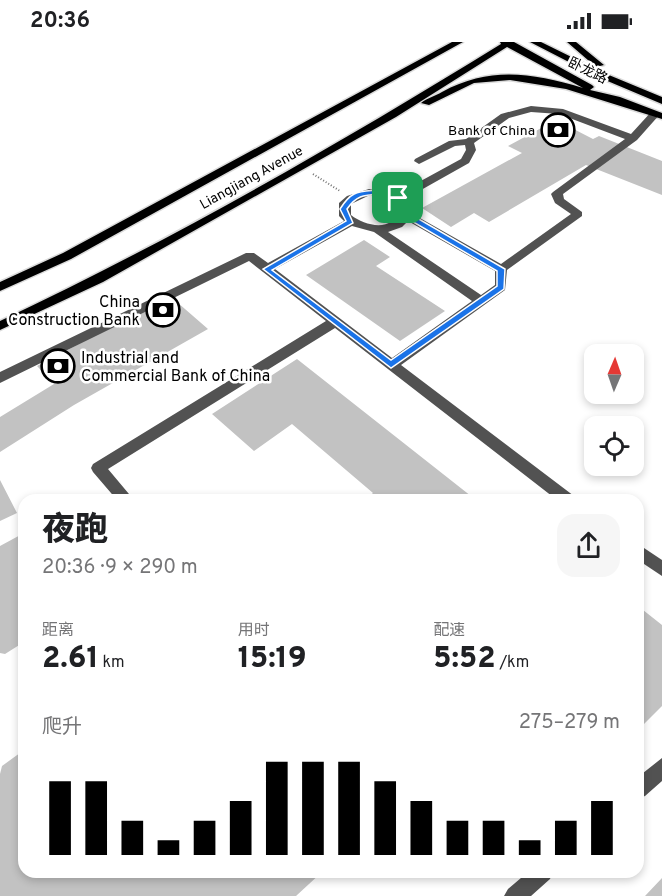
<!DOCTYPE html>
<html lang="zh">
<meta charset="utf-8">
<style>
body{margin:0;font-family:Overpass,"Noto Sans SC",sans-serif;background:#f6f6f6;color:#202124;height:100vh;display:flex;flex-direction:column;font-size:22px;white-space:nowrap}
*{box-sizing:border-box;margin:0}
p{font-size:20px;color:#757577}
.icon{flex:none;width:33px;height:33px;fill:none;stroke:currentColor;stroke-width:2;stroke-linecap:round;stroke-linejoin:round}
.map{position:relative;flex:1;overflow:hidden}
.details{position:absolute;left:18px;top:452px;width:626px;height:384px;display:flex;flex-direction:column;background:#fff;border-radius:18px;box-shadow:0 3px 9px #0003}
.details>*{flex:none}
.needle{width:39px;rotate:2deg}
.buttons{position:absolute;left:584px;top:302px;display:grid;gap:12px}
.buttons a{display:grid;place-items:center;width:60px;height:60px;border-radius:12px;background:#fff;box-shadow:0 3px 9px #0003;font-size:30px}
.pin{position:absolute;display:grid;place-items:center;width:51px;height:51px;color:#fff;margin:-26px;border-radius:12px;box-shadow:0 3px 9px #0006}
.round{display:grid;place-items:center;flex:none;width:63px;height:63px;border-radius:18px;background:#f6f6f6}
.summary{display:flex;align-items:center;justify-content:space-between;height:102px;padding:0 24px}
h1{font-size:33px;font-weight:800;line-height:45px}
.metrics{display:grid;grid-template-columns:repeat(3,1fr);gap:9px;height:102px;padding:6px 24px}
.metrics div{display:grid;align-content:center}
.metrics b{font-size:30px;font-weight:800}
.metrics small{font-size:16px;font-weight:400}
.metrics p{font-size:16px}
.chart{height:168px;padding:12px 24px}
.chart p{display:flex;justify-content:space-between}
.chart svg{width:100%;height:108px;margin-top:6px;stroke:#000;stroke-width:6}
.status{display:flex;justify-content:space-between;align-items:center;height:42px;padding:0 30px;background:#fff;direction:ltr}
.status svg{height:16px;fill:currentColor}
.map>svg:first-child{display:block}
.building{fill:#c2c2c2}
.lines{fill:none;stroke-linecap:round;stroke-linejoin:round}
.major-casing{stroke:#dbdbdb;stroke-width:3}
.path{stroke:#747474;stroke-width:2;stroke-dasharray:1 2;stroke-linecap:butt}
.minor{fill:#525252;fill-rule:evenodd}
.major{fill:#000;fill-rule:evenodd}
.route{fill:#1a73e8;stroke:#fff;stroke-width:1.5;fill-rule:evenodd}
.labels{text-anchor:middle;stroke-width:5;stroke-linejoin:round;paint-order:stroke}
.far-street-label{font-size:14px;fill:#000;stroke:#fff}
.far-poi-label{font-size:14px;fill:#000;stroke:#fff;text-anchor:end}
.poi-label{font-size:16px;fill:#000;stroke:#fff;text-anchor:end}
</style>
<div class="status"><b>20:36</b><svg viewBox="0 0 49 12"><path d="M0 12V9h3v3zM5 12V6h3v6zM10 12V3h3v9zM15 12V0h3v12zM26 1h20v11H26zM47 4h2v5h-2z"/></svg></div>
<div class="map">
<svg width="662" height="854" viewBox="0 0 662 854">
<rect width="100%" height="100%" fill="#fff"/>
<!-- building -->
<path class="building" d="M556 78 593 97 599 94 662 119V153L586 123 489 180 474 171 451 185 422 166 522 111 508 104Z
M364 198 390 215 376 224 445 269 400 299 306 233Z
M170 254 208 287 74 363 0 410V375L54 342 37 324Z
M297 317 476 458H365L373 451 292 382 254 409 212 372Z
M0 438 17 471 0 479Z
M24 491V600L5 612 0 611V504Z
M638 564 662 583V664L638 688Z
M24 708V830H322L296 854H0V732L2 724Z
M662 836V854H645Z"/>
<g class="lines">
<!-- major casing -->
<g class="major-casing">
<path id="major" d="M452 0H463L71 217 0 249V240L63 211Z
M500 0H514L592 43 594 45 590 48 620 55 662 71V77L566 47 510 38 474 41 429 63 421 61C427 56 435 54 442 50 490 24 532 31 583 46L507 5 396 75 103 240 0 288V279C172 198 339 102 501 2Z
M530 0H541L604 31 662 55V62L598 35Z
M567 0H576L604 23 596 25Z"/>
</g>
<!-- path -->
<path class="path" d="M313 132 340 149"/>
<!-- minor -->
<path class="minor" d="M531 64 563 67 631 92 652 69 661 71 637 98 563 152 564 157 582 170V174L507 228 505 248 401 323 574 454 576 458H557L335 286 108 427 134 458H117L93 430 91 426 93 422 326 279 249 219 0 341V330L246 211H254L268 221 344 179 339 174V161L347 154 369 147 397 152 461 117 466 108 465 103 455 104 419 122 414 119 415 117 449 99 466 97 501 72ZM531 70 559 72 625 97 553 150 551 152 555 161 571 172 501 222 411 171 412 167 405 157 469 121 476 108 474 101 509 76ZM370 153C383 154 393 156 400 167 394 190 366 185 351 173V162ZM408 179 495 229V243L481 253 388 190 402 185ZM352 184 374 190 472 259 392 316 275 227Z
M638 502 662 518V534L638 518Z
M662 716V739L645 754 638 757V735Z
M528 830H553L550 837 531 854H504L508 847Z"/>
<!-- major -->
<use href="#major" class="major"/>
</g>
<!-- route -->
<path class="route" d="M379 148C395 152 406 154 410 172L505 227 504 247 391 326 263 227 346 179 340 167C352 148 358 150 379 148ZM379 152C397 158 397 157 403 174L497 229V244L391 318 272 228 353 181 347 167C356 154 363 153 379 152Z"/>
<!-- icons -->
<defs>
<g id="bank-ring" transform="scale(1.725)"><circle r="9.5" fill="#fff" stroke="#000" stroke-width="1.5"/><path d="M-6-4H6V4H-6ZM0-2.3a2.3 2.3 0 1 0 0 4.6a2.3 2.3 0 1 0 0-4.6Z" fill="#000"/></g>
</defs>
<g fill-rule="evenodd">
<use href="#bank-ring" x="558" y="88"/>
<use href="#bank-ring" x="163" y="268"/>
<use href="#bank-ring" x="58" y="324"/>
</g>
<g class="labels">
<!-- far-street labels -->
<g class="far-street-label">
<text transform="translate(588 28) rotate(26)" y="5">卧龙路</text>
<text transform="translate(251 135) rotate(-29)" y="5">Liangjiang Avenue</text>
</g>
<!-- far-poi labels -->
<g class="far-poi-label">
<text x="535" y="93">Bank of China</text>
</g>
<!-- poi labels -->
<g class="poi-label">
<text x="140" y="265">China<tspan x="140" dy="18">Construction Bank</tspan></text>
<text x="81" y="321" text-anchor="start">Industrial and<tspan x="81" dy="18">Commercial Bank of China</tspan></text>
</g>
</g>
</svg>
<div class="buttons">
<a><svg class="needle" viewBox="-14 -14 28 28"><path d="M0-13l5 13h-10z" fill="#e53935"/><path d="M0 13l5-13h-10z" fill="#757577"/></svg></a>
<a><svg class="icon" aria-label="locate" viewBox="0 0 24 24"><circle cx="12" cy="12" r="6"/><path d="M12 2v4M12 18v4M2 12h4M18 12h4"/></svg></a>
</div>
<div class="pin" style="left:398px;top:156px;background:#1e9e55"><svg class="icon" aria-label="arrive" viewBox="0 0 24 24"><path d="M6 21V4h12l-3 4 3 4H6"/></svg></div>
<section class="details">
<div class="summary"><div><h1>夜跑</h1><p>20:36 · 9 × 290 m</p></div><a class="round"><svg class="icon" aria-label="share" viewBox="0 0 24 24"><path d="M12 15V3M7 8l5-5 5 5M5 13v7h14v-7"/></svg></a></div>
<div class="metrics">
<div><p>距离</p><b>2.61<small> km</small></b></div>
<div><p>用时</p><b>15:19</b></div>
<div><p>配速</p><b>5:52<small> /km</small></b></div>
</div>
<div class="chart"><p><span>爬升</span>275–279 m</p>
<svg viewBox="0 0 160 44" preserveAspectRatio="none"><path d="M5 44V14M15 44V14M25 44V30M35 44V38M45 44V30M55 44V22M65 44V6M75 44V6M85 44V6M95 44V14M105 44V22M115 44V30M125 44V30M135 44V38M145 44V30M155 44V22"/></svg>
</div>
</section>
</div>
